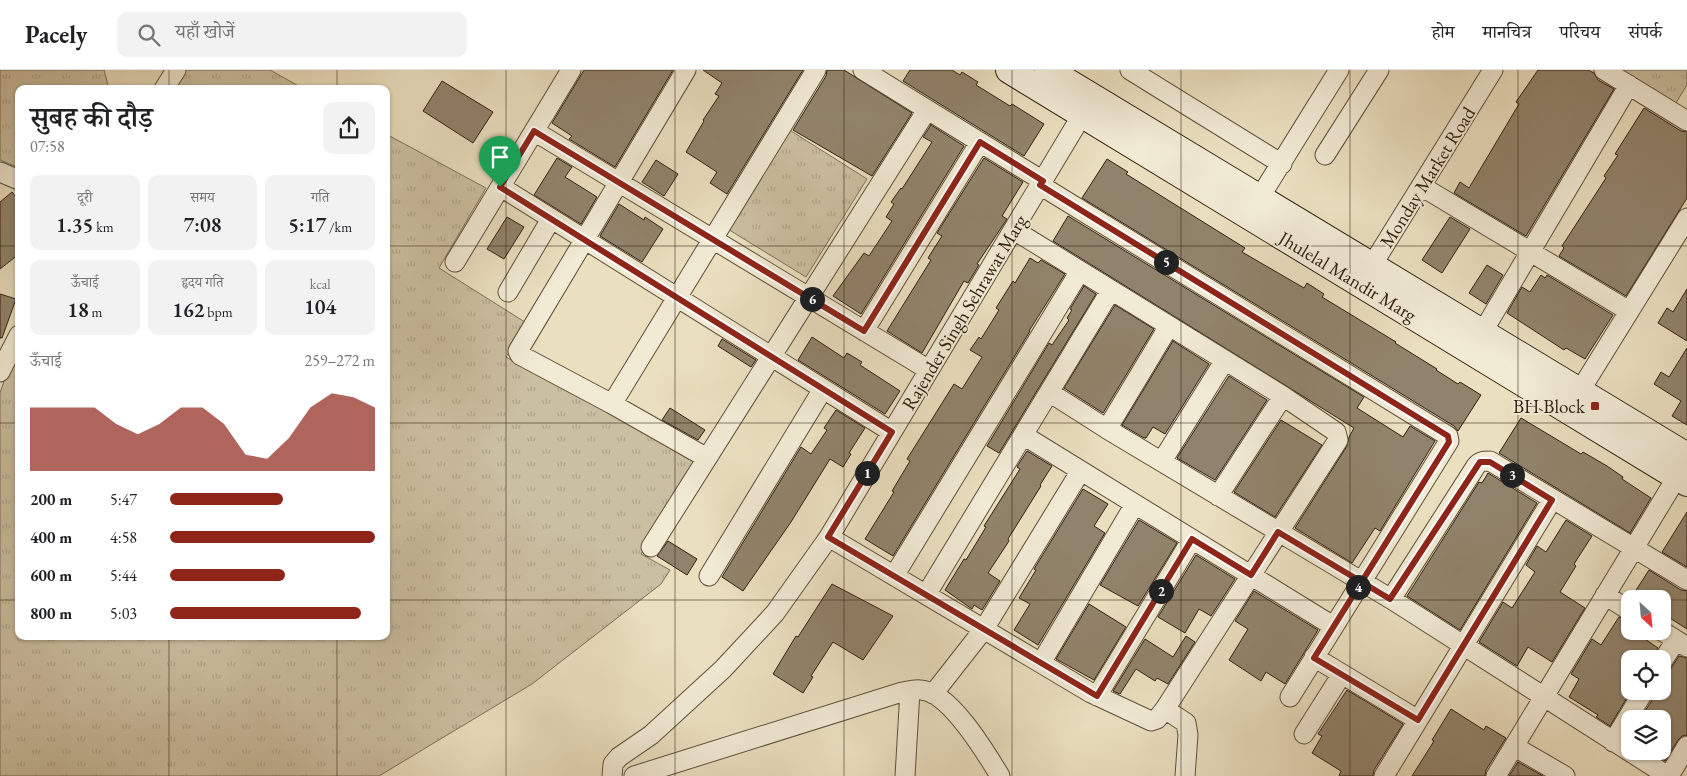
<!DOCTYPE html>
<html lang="hi">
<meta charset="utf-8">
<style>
body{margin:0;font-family:"EB Garamond","Noto Serif Devanagari",serif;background:#f2f2f2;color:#202124;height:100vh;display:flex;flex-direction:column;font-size:19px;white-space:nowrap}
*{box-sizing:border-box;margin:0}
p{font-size:16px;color:#757577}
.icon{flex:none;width:28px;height:28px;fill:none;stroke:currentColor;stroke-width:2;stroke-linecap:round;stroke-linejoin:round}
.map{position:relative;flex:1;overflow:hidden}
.panel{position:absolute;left:15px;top:15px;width:375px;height:555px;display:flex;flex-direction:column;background:#fff;border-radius:10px;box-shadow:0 1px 4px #0004}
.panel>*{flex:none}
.needle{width:32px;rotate:154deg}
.tools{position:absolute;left:1621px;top:520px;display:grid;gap:10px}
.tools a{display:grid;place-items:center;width:50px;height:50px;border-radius:10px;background:#fff;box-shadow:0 1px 4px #0004;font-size:25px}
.pin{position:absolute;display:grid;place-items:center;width:42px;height:42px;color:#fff;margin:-51px -21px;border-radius:50% 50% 50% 0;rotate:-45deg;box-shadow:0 0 5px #0007}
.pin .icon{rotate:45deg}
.km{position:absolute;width:25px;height:25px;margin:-12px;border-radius:50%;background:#222;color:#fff;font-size:14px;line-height:25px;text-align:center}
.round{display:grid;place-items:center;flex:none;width:52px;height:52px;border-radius:10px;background:#f2f2f2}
.headline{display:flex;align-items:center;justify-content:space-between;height:85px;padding:0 15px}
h1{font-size:28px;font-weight:600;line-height:38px}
.figures{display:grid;grid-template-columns:repeat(3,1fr);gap:8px;height:85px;padding:5px 15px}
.figures div{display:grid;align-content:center;border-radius:10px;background:#f2f2f2;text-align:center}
.figures b{font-size:21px;font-weight:600}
.figures small{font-size:14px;font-weight:400}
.figures p{font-size:14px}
.chart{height:140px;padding:10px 15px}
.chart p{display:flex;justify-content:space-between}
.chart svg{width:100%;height:90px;margin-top:5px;fill:#8f2418;opacity:.7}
ul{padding:0 15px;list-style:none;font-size:16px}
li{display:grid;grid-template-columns:80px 60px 1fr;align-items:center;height:38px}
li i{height:12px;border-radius:6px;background:#8f2418}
header{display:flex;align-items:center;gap:30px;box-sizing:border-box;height:70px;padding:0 25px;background:#fff;border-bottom:1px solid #e0e0e0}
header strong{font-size:24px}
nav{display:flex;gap:28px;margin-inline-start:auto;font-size:18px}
.search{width:350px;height:45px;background:#f2f2f2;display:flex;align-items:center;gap:12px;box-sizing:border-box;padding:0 18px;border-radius:10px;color:#757577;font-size:19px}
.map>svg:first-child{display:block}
.grass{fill:url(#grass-tufts);stroke:#7e7058}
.building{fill:#91836b;stroke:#31200f}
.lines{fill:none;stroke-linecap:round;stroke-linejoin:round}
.street-casing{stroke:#5f503b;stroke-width:21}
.secondary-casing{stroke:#31200f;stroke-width:28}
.street{stroke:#f1ead5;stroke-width:19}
.secondary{stroke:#f1ead5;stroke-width:26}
.route-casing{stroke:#fff;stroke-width:10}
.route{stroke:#8f2418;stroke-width:6}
.grid{fill:none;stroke:#31200f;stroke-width:1;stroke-opacity:0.55}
.poi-dot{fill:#8f2418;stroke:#f1ead5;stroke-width:2}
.labels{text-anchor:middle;stroke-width:4;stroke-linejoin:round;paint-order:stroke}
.street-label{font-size:19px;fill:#31200f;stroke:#f1ead5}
.poi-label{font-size:19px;fill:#31200f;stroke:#f1ead5;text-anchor:end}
</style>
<header>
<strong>Pacely</strong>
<div class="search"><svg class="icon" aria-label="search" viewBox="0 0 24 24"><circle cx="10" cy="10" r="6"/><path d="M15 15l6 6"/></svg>यहाँ खोजें</div>
<nav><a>होम</a><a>मानचित्र</a><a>परिचय</a><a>संपर्क</a></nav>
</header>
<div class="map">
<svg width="1687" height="706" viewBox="0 0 1687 706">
<defs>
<pattern id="grass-tufts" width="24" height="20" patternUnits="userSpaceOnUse" patternTransform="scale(1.25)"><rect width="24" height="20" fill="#cbbfa1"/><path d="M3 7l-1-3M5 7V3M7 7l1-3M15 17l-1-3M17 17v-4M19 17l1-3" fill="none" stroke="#afa489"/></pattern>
</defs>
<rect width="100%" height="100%" fill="#eadfbf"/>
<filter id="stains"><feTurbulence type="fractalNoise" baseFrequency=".004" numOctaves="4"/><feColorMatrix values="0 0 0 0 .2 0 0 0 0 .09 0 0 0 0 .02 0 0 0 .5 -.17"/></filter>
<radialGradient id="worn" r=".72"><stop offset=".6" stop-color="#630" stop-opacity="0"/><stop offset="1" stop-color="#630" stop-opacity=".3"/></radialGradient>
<!-- grass -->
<path class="grass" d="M0 0H104L109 19H19V98L0 90Z
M185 0H270L304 19H172Z
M1613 0H1687V15L1674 36Z
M788 59 867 109 806 207 726 158Z
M386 64 486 118 439 198 528 254 506 287 697 389 641 484 670 500 661 514 532 614 379 706H0V323L7 302 19 279V566H386Z"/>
<!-- building -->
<path class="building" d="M584 0H673L615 97 569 69 572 66 552 53Z
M703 0H803L727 124 710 113 717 102 686 82 704 51 703 50 719 26 715 24 722 13Z
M827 0H844L912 43 872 106 793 60 826 6Z
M910 0H952L960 5 962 2 978 12 976 15 1010 36 1012 34 1044 54 1024 86 903 11Z
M1538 0H1588L1594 3 1598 10 1614 19 1526 166 1454 123 1460 112 1469 118 1519 34 1516 32Z
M442 11 493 42 473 73 423 41Z
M1644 38 1681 61 1687 62V128L1626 226 1559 186 1564 178 1562 176 1606 108 1604 106 1618 85 1615 84Z
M931 55 964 76 861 244 833 226 864 183 869 186 892 151 886 147 894 134 891 132 901 118 902 119 932 72 923 67Z
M557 88 572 97 565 107 597 127 581 154 534 125Z
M984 88 1023 112 1002 146 1007 149 977 194 979 195 968 213 964 211 922 283 887 261 931 190 928 188 942 166 937 163Z
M1107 89 1128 102 1126 104 1245 178 1242 182 1304 218 1307 213 1324 224 1322 227 1396 272 1395 273 1437 299 1436 300 1458 314 1460 312 1481 325 1458 361 1454 356 1082 128Z
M656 90 678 104 664 126 642 112Z
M12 122 19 131V184L0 199V132Z
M619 134 644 150 645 147 663 159 642 192 600 166Z
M1068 146 1364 327 1357 338 1403 367 1410 356 1435 371 1380 461 1375 458 1352 493 1295 458 1347 376 1349 367 1354 358 1053 171Z
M507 147 524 157 504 189 487 179Z
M1450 147 1470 159 1442 203 1422 190Z
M1030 188 1038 193 1041 190 1065 204 1029 261H1030L893 486 865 469 894 422 892 421 910 391 907 389 954 314 962 319 982 287 970 280 979 267 981 269 999 240 996 238 1013 211 1015 213Z
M1487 195 1503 205 1486 234 1469 223Z
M1541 205 1545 208 1547 205 1613 245 1585 289 1566 278 1564 280 1507 243 1522 217 1530 222Z
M1084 216 1096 224 999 383 987 376 1049 273 1052 275 1069 250 1067 248 1072 240 1070 239Z
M1687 219V271L1658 253 1667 238 1673 242Z
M0 224 16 229 2 268H0Z
M1115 235 1154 259 1103 343 1064 318Z
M812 267 844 288 847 283 862 292 860 295 900 321 885 344 798 290Z
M722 269 756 290 751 297 718 276Z
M1173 271 1209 294 1165 364 1153 357 1146 368H1144L1122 355Z
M1687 278V355L1672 346 1681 331 1654 314 1661 302 1669 307Z
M1229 306 1267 330 1215 410 1177 388Z
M670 338 705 360 698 370 662 350Z
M836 340 865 358 849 383 851 384 843 397 830 389 791 452 743 521 722 507 801 377 811 384 827 360 824 358Z
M1521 348 1581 384 1583 382 1607 396 1623 407 1622 409 1651 428 1630 463 1499 383Z
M1281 350 1322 375 1275 447 1234 422Z
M1027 381 1052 396 1040 415 1041 416 1008 469 1009 471 988 503 1000 511 982 540 974 535 972 539 945 520 964 489 966 490 986 457 984 456 1020 399 1017 397 1018 395Z
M1488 403 1537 433 1460 560 1407 526 1479 412 1482 413Z
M1083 419 1108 434 1094 456 1105 463 1038 575 1014 560 1030 534 1019 528 1036 500 1034 499Z
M1687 442V497L1662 482Z
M1139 450 1177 473 1138 536 1100 515Z
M1566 450 1592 466 1574 494 1576 496 1560 522 1585 538 1552 592 1528 577 1517 596 1479 572 1503 532 1512 538 1535 502 1526 495 1537 476 1546 482Z
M668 471 697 489 687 505 657 486Z
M1196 485 1235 509 1211 546 1199 539 1185 563 1158 547Z
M1649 500 1681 520 1687 521V559L1662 543V529L1631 528Z
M832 514 893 546 863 590 833 572 811 606 813 607 803 623 773 604 796 566 798 567Z
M1254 521 1318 560 1285 614 1266 602 1261 611 1229 590 1248 559 1235 551Z
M1089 534 1126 557 1094 610 1056 589Z
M1619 547 1630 552V561H1633L1658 578 1652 589H1630L1631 621 1610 656 1596 647 1598 645 1569 627 1579 609 1571 604 1592 569 1601 575Z
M1186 566 1195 572 1168 614 1157 608 1155 611 1136 599 1120 624 1113 621 1145 569 1173 587Z
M1679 586 1687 588V665L1682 666 1678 670 1665 691 1655 684 1657 681H1662V649H1640L1654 627 1655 621H1662V603L1671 598Z
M1347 620 1403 654 1374 700 1373 706H1339L1341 701 1312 683 1322 666 1318 664Z
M1451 639 1484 660 1486 656 1506 668 1486 700 1485 706H1412L1434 671 1432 670Z
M1518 692 1543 706H1509Z"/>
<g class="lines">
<!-- street casing -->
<g class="street-casing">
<path id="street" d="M686 0 518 281 520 285 612 334 707 388
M863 0 1043 111
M1130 0 1282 94
M1604 0 1687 51
M164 19 176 0
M534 61 929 300
M1325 85 1379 0
M0 102 19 110
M1040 115 1448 366 1449 371 1290 627
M1421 116 1629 241
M501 117 892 362
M1260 127 1339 0
M455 192 571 0
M1366 205 1493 0
M508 222 551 149
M864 261 980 72
M1482 263 1629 15
M0 302 19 265
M1049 322 1107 359 1391 529 1668 706
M1573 332 1687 148
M612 334 816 0
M1107 359 1169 256
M1023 365 1333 556
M1162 391 1225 290
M1218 426 1283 326
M829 467 1091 623 1151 651 1157 649 1165 639 1338 370 1336 362 1283 326 1014 160
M651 477 927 40
M709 506 823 319
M894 506 1080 201
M926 525 1111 220
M1605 525 1630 541
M1391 529 1476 396C1480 391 1484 391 1490 391L1687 510
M1662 561 1687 577
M1314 587 1418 650
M1662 592 1676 570
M1041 593 1135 434
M933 624 984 559 1080 402
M1097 626 1192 469
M1165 639 1186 653 1188 665 1185 706
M1304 664 1342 604
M1613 672 1644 621
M1515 677 1565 706
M612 706 613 694 619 687 651 665 723 599 775 543 829 467 1088 35
M634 706 902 622C908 621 915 619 921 620 950 622 986 683 1000 706
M905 706 910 621
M1384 706 1552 430
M1496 706 1683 397
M1669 706 1687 676"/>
</g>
<!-- secondary casing -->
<g class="secondary-casing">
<path id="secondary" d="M1009 0 1687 413
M1048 0 1687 386"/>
</g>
<!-- street -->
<use href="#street" class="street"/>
<!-- secondary -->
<use href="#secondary" class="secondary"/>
</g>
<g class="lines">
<!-- route casing -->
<g class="route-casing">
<path id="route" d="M500 117 892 362 828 467 1097 626 1192 469 1251 505 1278 462 1390 529 1480 392H1490L1552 430 1418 650 1314 588 1449 372 1448 366 1040 115 1043 111 980 72 864 261 534 61 500 117"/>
</g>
<!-- route -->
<use href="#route" class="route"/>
</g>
<!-- grid -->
<path class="grid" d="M169 0V19M337 0V19M506 0V706M675 0V706M844 0V706M1012 0V706M1181 0V706M1350 0V706M1518 0V706M0 176H19M386 176H1687M0 353H19M386 353H1687M0 530H19M386 530H1630M1662 530H1687M169 566V706M337 566V706"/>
<!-- markers -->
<rect class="poi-dot" x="1590" y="331" width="10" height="10" rx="2.5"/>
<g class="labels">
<!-- street labels -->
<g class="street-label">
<text transform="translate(1427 107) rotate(-58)" y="7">Monday Market Road</text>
<text transform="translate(1348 206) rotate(31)" y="7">Jhulelal Mandir Marg</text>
<text transform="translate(964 242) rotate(-59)" y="7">Rajender Singh Sehrawat Marg</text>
</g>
<!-- poi labels -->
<g class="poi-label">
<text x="1585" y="343">BH Block</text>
</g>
</g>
<rect width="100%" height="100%" filter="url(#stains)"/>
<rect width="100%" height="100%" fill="url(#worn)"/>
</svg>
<div class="tools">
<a><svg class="needle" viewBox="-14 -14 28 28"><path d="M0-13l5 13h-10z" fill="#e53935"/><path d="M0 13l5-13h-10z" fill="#757577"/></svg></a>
<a><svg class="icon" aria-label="locate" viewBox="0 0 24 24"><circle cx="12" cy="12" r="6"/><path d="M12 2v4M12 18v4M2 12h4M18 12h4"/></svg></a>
<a><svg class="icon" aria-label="layers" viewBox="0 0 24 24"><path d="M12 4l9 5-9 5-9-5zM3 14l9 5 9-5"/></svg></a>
</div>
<div class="pin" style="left:500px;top:117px;background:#1e9e55"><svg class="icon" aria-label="arrive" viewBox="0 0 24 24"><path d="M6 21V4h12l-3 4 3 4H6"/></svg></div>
<b class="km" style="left:867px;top:403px">1</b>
<b class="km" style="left:1161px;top:521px">2</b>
<b class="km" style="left:1512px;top:405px">3</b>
<b class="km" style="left:1358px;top:517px">4</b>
<b class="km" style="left:1166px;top:192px">5</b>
<b class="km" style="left:812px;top:229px">6</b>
<section class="panel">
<div class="headline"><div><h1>सुबह की दौड़</h1><p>07:58</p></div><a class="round"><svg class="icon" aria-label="share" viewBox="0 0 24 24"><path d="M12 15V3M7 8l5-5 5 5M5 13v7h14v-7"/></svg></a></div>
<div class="figures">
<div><p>दूरी</p><b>1.35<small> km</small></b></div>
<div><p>समय</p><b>7:08</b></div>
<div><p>गति</p><b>5:17<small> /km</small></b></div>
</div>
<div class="figures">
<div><p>ऊँचाई</p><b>18<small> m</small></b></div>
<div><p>हृदय गति</p><b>162<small> bpm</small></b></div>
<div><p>kcal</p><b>104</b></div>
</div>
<div class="chart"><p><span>ऊँचाई</span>259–272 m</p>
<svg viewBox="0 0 160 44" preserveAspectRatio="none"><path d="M0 44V13L10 13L20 13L30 13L40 21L50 26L60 21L70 13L80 13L90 21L100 36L110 38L120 28L130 13L140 6L150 8L160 13V44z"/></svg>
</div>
<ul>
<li><b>200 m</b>5:47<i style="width:55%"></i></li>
<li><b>400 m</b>4:58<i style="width:100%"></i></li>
<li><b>600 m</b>5:44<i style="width:56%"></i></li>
<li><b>800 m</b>5:03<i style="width:93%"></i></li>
</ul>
</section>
</div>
